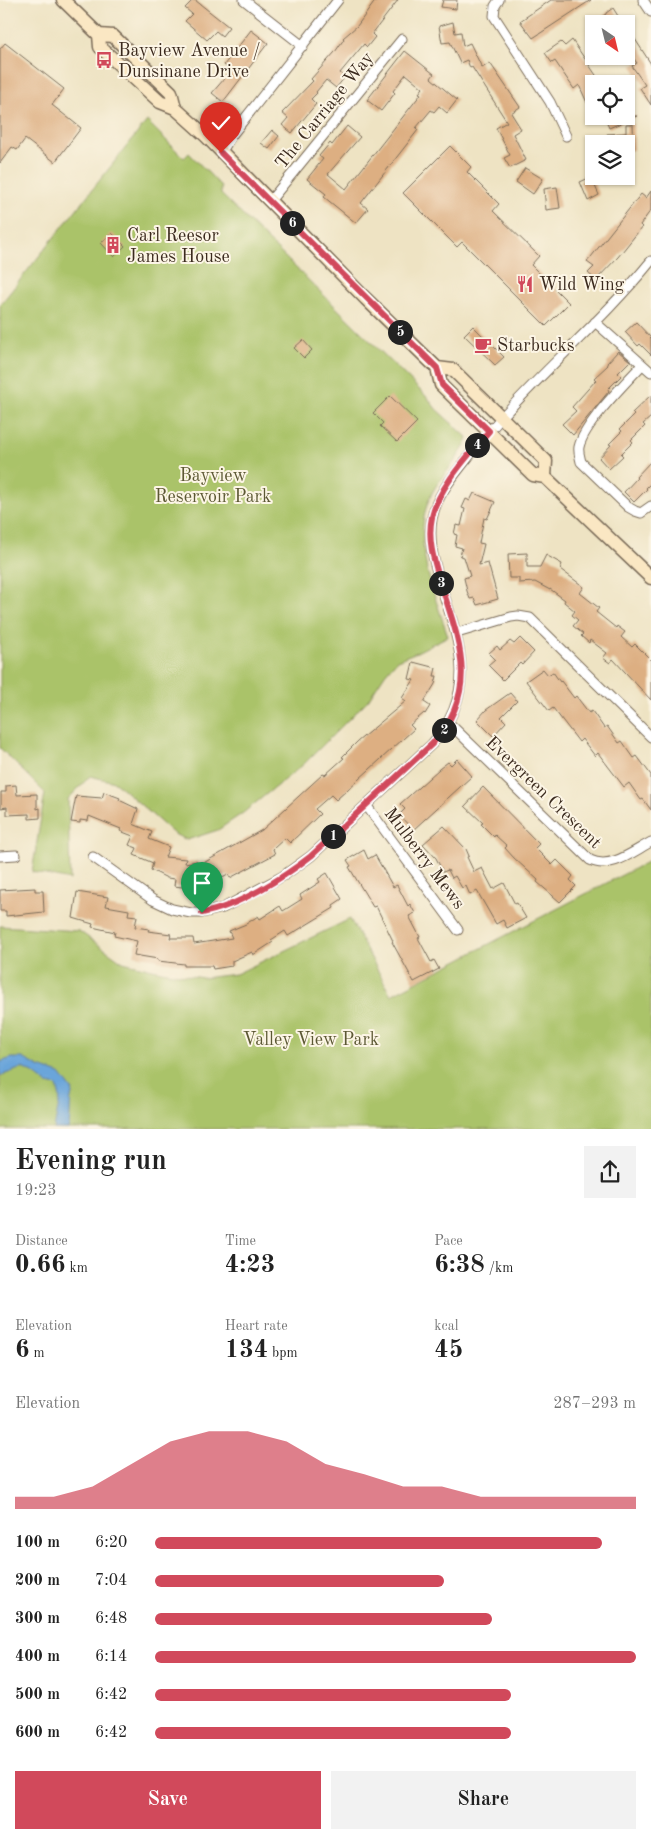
<!DOCTYPE html>
<meta charset="utf-8">
<style>
body{margin:0;font-family:"Old Standard TT",serif;background:#f2f2f2;color:#222;height:100vh;display:flex;flex-direction:column;font-size:19px;white-space:nowrap}
*{box-sizing:border-box;margin:0}
p{font-size:16px;color:#767676}
.icon{flex:none;width:28px;height:28px;fill:none;stroke:currentColor;stroke-width:2;stroke-linecap:round;stroke-linejoin:round}
.map{position:relative;height:1129px;overflow:hidden}
.side{display:flex;flex-direction:column;background:#fff;flex:1}
.side>*{flex:none}
.needle{width:32px;rotate:145deg}
.tools{position:absolute;left:585px;top:15px;display:grid;gap:10px}
.tools a{display:grid;place-items:center;width:50px;height:50px;border-radius:0px;background:#fff;box-shadow:0 1px 4px #0004;font-size:25px}
.pin{position:absolute;display:grid;place-items:center;width:42px;height:42px;color:#fff;margin:-51px -21px;border-radius:50% 50% 50% 0;rotate:-45deg;box-shadow:0 0 5px #0007}
.pin .icon{rotate:45deg}
.km{position:absolute;width:25px;height:25px;margin:-12px;border-radius:50%;background:#222;color:#fff;font-size:14px;line-height:25px;text-align:center}
.round{display:grid;place-items:center;flex:none;width:52px;height:52px;border-radius:0px;background:#f2f2f2}
.headline{display:flex;align-items:center;justify-content:space-between;height:85px;padding:0 15px}
h1{font-size:28px;font-weight:600;line-height:38px}
.metrics{display:grid;grid-template-columns:repeat(3,1fr);gap:8px;height:85px;padding:5px 15px}
.metrics div{display:grid;align-content:center}
.metrics b{font-size:25px;font-weight:600}
.metrics small{font-size:14px;font-weight:400}
.metrics p{font-size:14px}
.chart{height:140px;padding:10px 15px}
.chart p{display:flex;justify-content:space-between}
.chart svg{width:100%;height:90px;margin-top:5px;fill:#d1495b;opacity:.7}
.cta{display:flex;gap:10px;margin-top:auto;padding:10px 15px}
.cta a{flex:1;height:58px;border-radius:0px;background:#d1495b;color:#fff;font-size:20px;font-weight:600;line-height:58px;text-align:center}
.cta a+a{background:#f2f2f2;color:#222}
ul{padding:0 15px;list-style:none;font-size:16px}
li{display:grid;grid-template-columns:80px 60px 1fr;align-items:center;height:38px}
li i{height:12px;border-radius:6px;background:#d1495b}
.map>svg:first-child{display:block}
.green{fill:#aac369;stroke:#727644}
.water{fill:#6aa5da;stroke:#52687c}
.building{fill:#ddaf82}
.lines{fill:none;stroke-linecap:round;stroke-linejoin:round}
.minor-casing{stroke:#7a6b58;stroke-width:11}
.secondary-casing{stroke:#7a6b58;stroke-width:15}
.minor{stroke:#fff;stroke-width:9}
.secondary{stroke:#fae7c3;stroke-width:12}
.route-casing{stroke:#fff;stroke-width:10}
.route{stroke:#d1495b;stroke-width:6}
.labels{text-anchor:middle;stroke-width:4;stroke-linejoin:round;paint-order:stroke}
.poi-label{font-size:18px;fill:#3b2a1e;stroke:#fcf5e5;text-anchor:start}
.street-label{font-size:18px;fill:#3b2a1e;stroke:#fcf5e5}
.park-label{font-size:18px;fill:#5c5834;stroke:#fcf5e5}
</style>
<div class="map">
<svg width="651" height="1129" viewBox="0 0 651 1129">
<rect width="100%" height="100%" fill="#fcf5e5"/>
<filter id="ink" filterUnits="userSpaceOnUse"><feTurbulence type="fractalNoise" baseFrequency=".02" numOctaves="2"/><feDisplacementMap in="SourceGraphic" scale="10" xChannelSelector="R" yChannelSelector="G"/><feConvolveMatrix kernelMatrix="1 2 1 2 8 2 1 2 1" color-interpolation-filters="sRGB"/></filter>
<filter id="wash" filterUnits="userSpaceOnUse"><feTurbulence type="fractalNoise" baseFrequency=".0096" numOctaves="4" result="noise"/><feDisplacementMap in="SourceGraphic" scale="20" xChannelSelector="R" yChannelSelector="G"/><feGaussianBlur stdDeviation="1.12" result="paint"/><feColorMatrix in="noise" values="0 0 0 0 0 0 0 0 0 0 0 0 0 0 0 0 0 1.4 0 .05"/><feComposite in="paint" operator="in"/></filter>
<g filter="url(#wash)">
<rect width="100%" height="100%" fill="#eee3c3"/>
<!-- green -->
<path class="green" d="M147 121 184 158 189 153 221 186V194L428 398 436 409 468 438C460 459 442 474 432 493 409 537 434 593 448 636L417 652 397 660 385 674 368 700 304 764 243 813 218 830 187 840 174 834 115 782 90 776 68 799 70 880 32 872 45 793 0 748V305Z
M651 860V1129H0V926L79 931 123 962 161 971 203 978 236 974 350 919 391 995Z"/>
<!-- water -->
<path class="water" d="M12 1058H23L39 1067 60 1074 73 1091C68 1104 72 1116 68 1129H54L60 1098 57 1086 47 1084 33 1073 22 1068 0 1076V1062Z"/>
<g id="blocks">
<!-- building -->
<path class="building" d="M193 0H195L229 27 222 36 216 31 207 40 185 21 192 14 185 8Z
M376 0H398L372 34 375 37 367 47 364 44 340 73 345 77 336 88 326 80 316 92 317 93 311 99 316 104 292 133 282 125 288 118 282 113 313 81 311 79 335 52 344 39 343 38 357 26Z
M443 0H457L456 9 441 7Z
M551 0H591L533 38 520 21Z
M613 8 623 24H591L606 14V13Z
M453 22 455 33 461 32 463 46 470 43 482 68 490 63 520 107 511 113 521 129 513 134 526 160 510 168 504 158 510 155 496 128 507 122 472 67 470 68 467 60 460 63 450 42 442 43 439 26Z
M251 30 268 43 223 102 212 93 231 71 224 65Z
M633 36 651 64V105L640 88 645 85 632 66 637 63 626 49V40Z
M572 40 602 84H594V118L579 85 574 89 555 61 552 63 545 53 561 42 565 46Z
M5 43 64 89 52 105 81 128 55 162 25 139 17 150 12 147 0 163V49Z
M405 51 434 74 431 78 457 100 447 113 439 106 434 112 431 110 416 128 418 130 361 203 368 209 356 223 324 197 326 194 307 179 323 159 319 156 330 143 332 145 347 126 360 137 328 174 346 189 421 94 419 93 423 88 406 74 393 91 395 93 381 111 367 100Z
M604 116H637L609 128Z
M626 124H633L634 150H626V144H608L607 134 626 133Z
M272 130 279 136 269 149 261 143Z
M450 146 471 167 467 172 499 204 493 211 539 256 531 265 569 303 546 326 462 242 457 247 403 193Z
M525 168 543 179 533 194 516 182Z
M591 177 599 195 588 201 580 182Z
M557 187 560 208 546 210 544 189Z
M651 191V210L640 225 642 227 618 257 596 280 588 273 594 267 587 262 641 194 646 198Z
M112 233 125 246 114 257 101 243Z
M636 322 651 338V355L640 344 638 346 625 332Z
M473 326 504 357 495 365 464 335Z
M303 340 312 350 304 358 294 348Z
M618 351 630 361 618 373 621 376 608 389 609 391 573 435 562 424 576 411 572 407 596 380 594 378 608 365 607 363Z
M651 395V417L643 424 645 426 631 440 633 442 621 454 623 456 609 469 599 458 611 445 609 444 622 431 620 429 634 415 632 413Z
M390 396 417 422 397 442 380 426 383 423 373 413Z
M651 461V483L646 488 647 489 634 502 624 492 637 478 636 477Z
M474 493 495 502 487 519 484 518 479 543 484 544 479 565 488 563 498 599 477 605 474 598 470 599 467 591 464 578 470 576 464 557 460 556 462 548 455 546 457 535 454 534 456 525 461 526 465 509 462 508 466 499 470 501Z
M527 553V567H540L546 555 562 564 560 569 584 587 580 593 599 608 596 612 616 628 617 626 625 632 621 637 632 647 635 644 651 660V700L613 659 610 663 603 658 607 653 590 640 589 643 581 636 583 634 573 626 578 620 572 615 575 611 564 602 565 600 550 589V590L535 582 519 583V578H509L508 554Z
M520 638 534 652 522 665 520 663 503 680 488 665 495 659 489 653 497 646 500 650 510 641 514 644Z
M413 662 436 668 434 676H437L435 684 424 702 430 706 425 714 424 713 410 725 414 729 336 800 331 795 315 809 320 814 290 843 285 838 273 849 275 854 230 878 228 874 211 883V888L202 889V886L190 888 174 886 175 879 167 878 151 870 153 863 134 855 137 848 129 845 133 836 120 831 121 829 89 816 88 821 80 820V823L71 822 76 796 102 798 104 792 120 798 119 800 138 809 133 824 152 832 149 839 169 847 165 857 186 859 185 863 197 861 198 866 262 830 323 774 325 775 344 758 342 757 357 742 406 701 402 698 414 680 409 679Z
M543 669 548 675 553 672 560 682 561 681 574 698 576 696 589 713 592 711 604 728 607 726 619 743 622 741 634 758 637 756 651 775V810L643 799 641 800 629 783 624 787 598 753 595 756 582 739 579 742 553 708 549 711 536 694 526 681Z
M510 693 517 701 501 717 506 722 493 736 477 720 486 710Z
M457 759 472 776 413 830 399 815 405 809 400 804 439 769 448 762 451 765Z
M16 785 17 795 37 794V809L40 808V818L29 819V814L7 815V807L1 808V792H6V786Z
M483 787 539 844 535 848 552 865 557 860 573 876 570 880 576 886 560 902 537 882 538 880 514 858 505 848 507 846 495 835 494 837 481 824 483 823 465 806Z
M444 826 466 849 469 856 467 857 474 872 482 868 493 889 504 883 515 904 517 903 526 918 507 928 503 920 496 924 477 891 470 895 466 886 462 888 455 876 452 878 448 870 443 872 436 858 423 844Z
M364 850 368 859 375 855 393 887 397 885 408 906 410 904 415 913 409 916 420 937 418 938 431 962 434 960 439 969 414 982 392 942 393 941 376 906 373 907 349 867 351 866 347 860Z
M327 873 342 899 333 905 334 908 288 936 285 931 271 940 273 942 253 955 252 952 232 961V966L213 969 212 966H184V964L158 961V959L134 955 137 941 114 936 115 932 92 927 93 924 73 918 77 892 108 897 106 906 129 910 128 915 137 916 135 927 149 929 148 931 171 934 170 938H193L194 944 232 938 229 931 246 924 258 916 260 919 280 906 283 911 302 899 300 895 320 882 318 879Z
M35 888V891H43L44 912 6 916V911H0V890Z"/>
</g>
</g>
<g filter="url(#ink)">
<use href="#blocks" fill-opacity="0" stroke="#7a6b58" stroke-width="1"/>
<g class="lines">
<!-- minor casing -->
<g class="minor-casing">
<path id="minor" d="M244 0 303 46
M499 0 495 6 494 16 550 102 566 136
M643 0 651 12
M221 153 232 135 338 0
M270 201 402 39
M595 322 651 372
M642 365C625 383 584 424 579 447 578 452 580 457 581 462L628 507 635 511 641 513 651 506
M457 633 511 617 518 616 530 618 651 737
M449 723 590 860C611 870 632 852 651 842
M366 805 458 930
M0 856 16 855
M93 857 153 900 172 909 191 913H202L223 908 283 876 311 856 432 744C477 694 461 646 442 589 435 565 428 544 432 519 436 496 452 478 466 460 521 388 594 331 651 261"/>
</g>
<!-- secondary casing -->
<g class="secondary-casing">
<path id="secondary" d="M63 0 99 35 100 47 160 102 175 108 206 136 366 299 437 368 441 385 533 475 545 477 651 578
M99 35 113 36 171 92 175 108
M437 368 453 370 546 461 545 477"/>
</g>
<!-- minor -->
<use href="#minor" class="minor"/>
<!-- secondary -->
<use href="#secondary" class="secondary"/>
</g>
</g>
<g class="lines" filter="url(#ink)">
<!-- route casing -->
<g class="route-casing">
<path id="route" d="M202 913C237 907 283 878 311 856L432 744C480 691 460 644 441 584 434 561 427 540 432 517 439 486 469 455 489 431L442 385 437 368 221 153"/>
</g>
<!-- route -->
<use href="#route" class="route"/>
</g>
<!-- icons -->
<defs>
<g id="bus-bare" transform="scale(1.35)"><path d="M-5-6H5V4H4V6H2V4H-2V6H-4V4H-5ZM-3.5-4V0h7V-4ZM-3.5 1.2v1.5H-2V1.2ZM2 1.2v1.5H3.5V1.2Z" fill="#d1495b" stroke="#fcf5e5" stroke-width="2.5" paint-order="stroke"/></g>
<g id="building-bare" transform="scale(1.35)"><path d="M-4-6H4V6H1V3H-1V6H-4ZM-2.5-4.3h1.7v1.8h-1.7ZM.8-4.3h1.7v1.8H.8ZM-2.5-1h1.7V.8h-1.7ZM.8-1h1.7V.8H.8Z" fill="#d1495b" stroke="#fcf5e5" stroke-width="2.5" paint-order="stroke"/></g>
<g id="restaurant-bare" transform="scale(1.35)"><path d="M-5-6h1v4h1v-4h1v4h1v-4h1v5L-1.5 .5V6h-2V.5L-5-1ZM5-6V6H3V1.5H1.5Q1.5-4 5-6Z" fill="#d1495b" stroke="#fcf5e5" stroke-width="2.5" paint-order="stroke"/></g>
<g id="cafe-bare" transform="scale(1.35)"><path d="M-5.5-4.5H6V0H3Q3 3.5 0 3.5H-2.5Q-5.5 3.5-5.5 0ZM3-3.2v2h1.7v-2ZM-6 4.5H4V6H-6Z" fill="#d1495b" stroke="#fcf5e5" stroke-width="2.5" paint-order="stroke"/></g>
</defs>
<g fill-rule="evenodd">
<use href="#bus-bare" x="104" y="60"/>
<use href="#building-bare" x="113" y="245"/>
<use href="#restaurant-bare" x="525" y="284"/>
<use href="#cafe-bare" x="483" y="345"/>
</g>
<g class="labels">
<!-- poi labels -->
<g class="poi-label">
<text x="118" y="56">Bayview Avenue /<tspan x="118" dy="21">Dunsinane Drive</tspan></text>
<text x="127" y="241">Carl Reesor<tspan x="127" dy="21">James House</tspan></text>
<text x="539" y="290">Wild Wing</text>
<text x="497" y="351">Starbucks</text>
</g>
<!-- street labels -->
<g class="street-label">
<text transform="translate(324 110) rotate(-51)" y="6">The Carriage Way</text>
<text transform="translate(544 792) rotate(44)" y="6">Evergreen Crescent</text>
<text transform="translate(425 858) rotate(53)" y="6">Mulberry Mews</text>
</g>
<!-- park labels -->
<g class="park-label">
<text x="213" y="481">Bayview<tspan x="213" dy="21">Reservoir Park</tspan></text>
<text x="311" y="1045">Valley View Park</text>
</g>
</g>
</svg>
<div class="tools">
<a><svg class="needle" viewBox="-14 -14 28 28"><path d="M0-13l5 13h-10z" fill="#e53935"/><path d="M0 13l5-13h-10z" fill="#767676"/></svg></a>
<a><svg class="icon" aria-label="locate" viewBox="0 0 24 24"><circle cx="12" cy="12" r="6"/><path d="M12 2v4M12 18v4M2 12h4M18 12h4"/></svg></a>
<a><svg class="icon" aria-label="layers" viewBox="0 0 24 24"><path d="M12 4l9 5-9 5-9-5zM3 14l9 5 9-5"/></svg></a>
</div>
<div class="pin" style="left:202px;top:913px;background:#1e9e55"><svg class="icon" aria-label="arrive" viewBox="0 0 24 24"><path d="M6 21V4h12l-3 4 3 4H6"/></svg></div>
<div class="pin" style="left:221px;top:153px;background:#d93025"><svg class="icon" aria-label="check" viewBox="0 0 24 24"><path d="M5 12l5 5 9-10"/></svg></div>
<b class="km" style="left:333px;top:836px">1</b>
<b class="km" style="left:444px;top:730px">2</b>
<b class="km" style="left:441px;top:583px">3</b>
<b class="km" style="left:477px;top:445px">4</b>
<b class="km" style="left:400px;top:332px">5</b>
<b class="km" style="left:292px;top:223px">6</b>
</div>
<section class="side">
<div class="headline"><div><h1>Evening run</h1><p>19:23</p></div><a class="round"><svg class="icon" aria-label="share" viewBox="0 0 24 24"><path d="M12 15V3M7 8l5-5 5 5M5 13v7h14v-7"/></svg></a></div>
<div class="metrics">
<div><p>Distance</p><b>0.66<small> km</small></b></div>
<div><p>Time</p><b>4:23</b></div>
<div><p>Pace</p><b>6:38<small> /km</small></b></div>
</div>
<div class="metrics">
<div><p>Elevation</p><b>6<small> m</small></b></div>
<div><p>Heart rate</p><b>134<small> bpm</small></b></div>
<div><p>kcal</p><b>45</b></div>
</div>
<div class="chart"><p><span>Elevation</span>287–293 m</p>
<svg viewBox="0 0 160 44" preserveAspectRatio="none"><path d="M0 44V38L10 38L20 33L30 22L40 11L50 6L60 6L70 11L80 22L90 27L100 33L110 33L120 38L130 38L140 38L150 38L160 38V44z"/></svg>
</div>
<ul>
<li><b>100 m</b>6:20<i style="width:93%"></i></li>
<li><b>200 m</b>7:04<i style="width:60%"></i></li>
<li><b>300 m</b>6:48<i style="width:70%"></i></li>
<li><b>400 m</b>6:14<i style="width:100%"></i></li>
<li><b>500 m</b>6:42<i style="width:74%"></i></li>
<li><b>600 m</b>6:42<i style="width:74%"></i></li>
</ul>
<div class="cta"><a>Save</a><a>Share</a></div>
</section>
